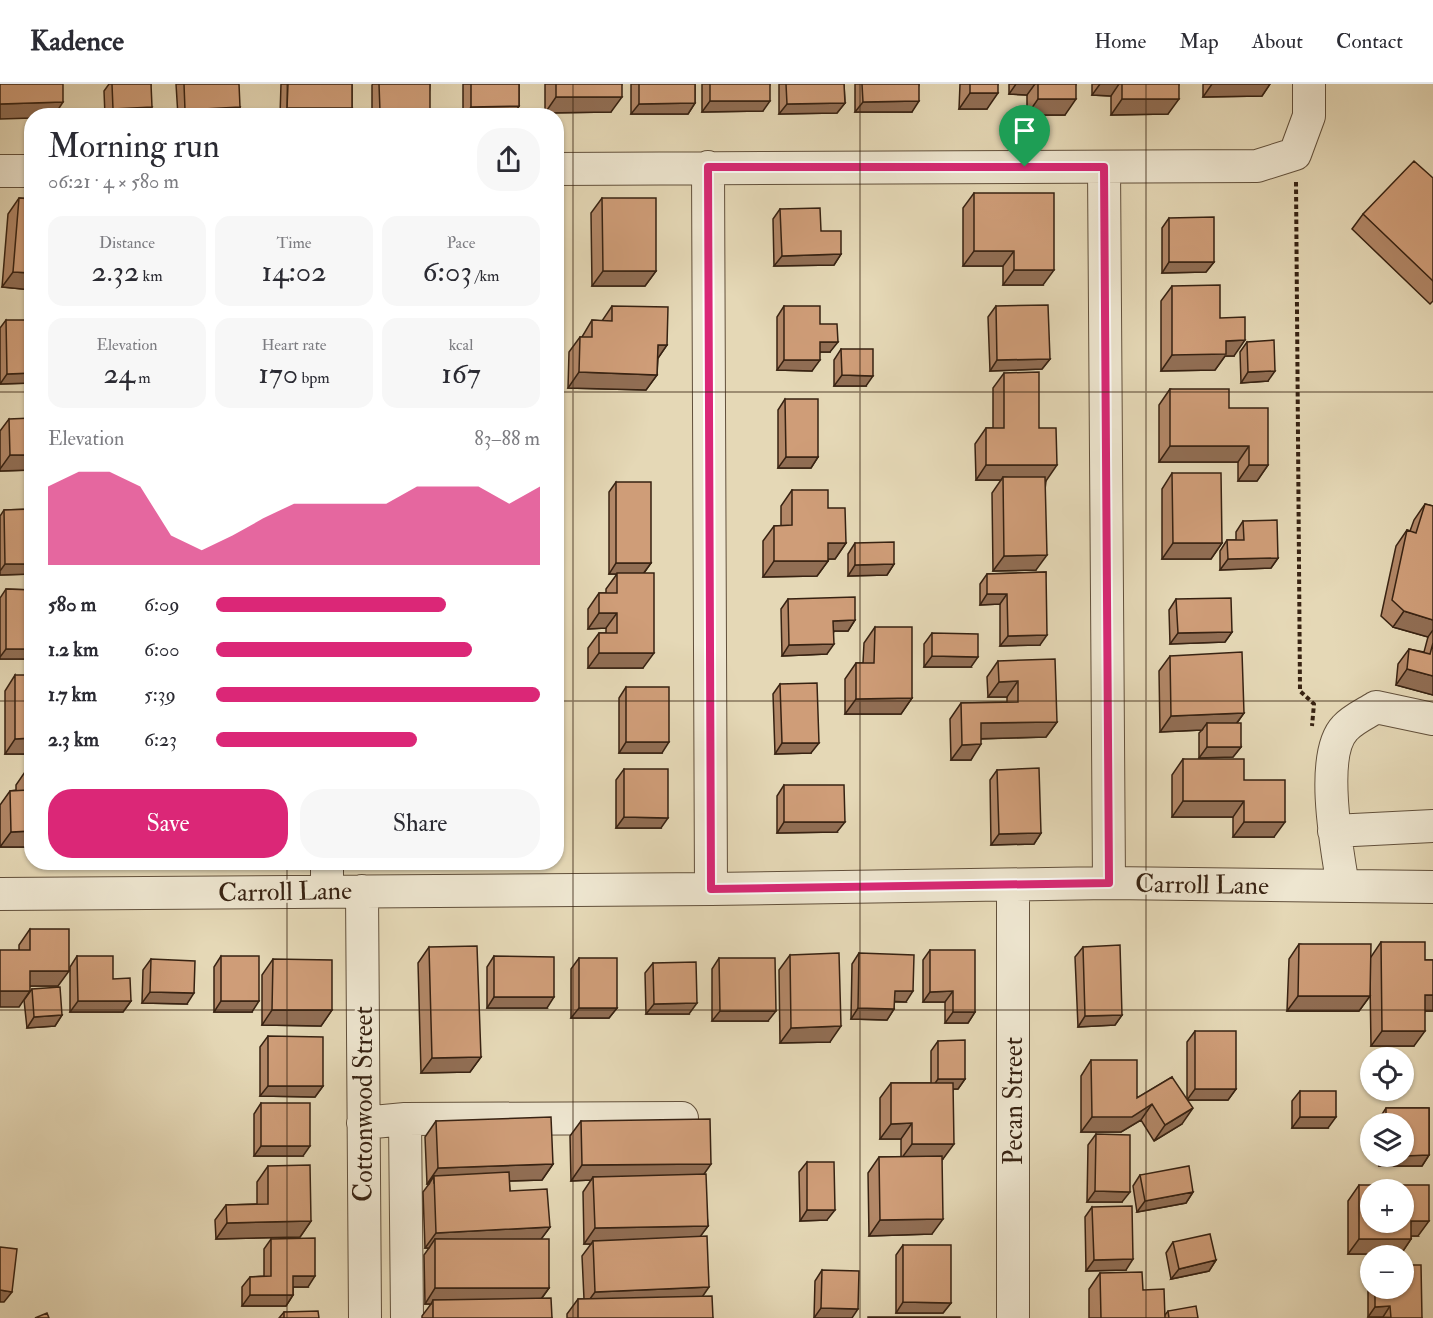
<!DOCTYPE html>
<meta charset="utf-8">
<style>
body{margin:0;font-family:"IM FELL Double Pica",serif;background:#f7f7f7;color:#2b2b33;height:100vh;display:flex;flex-direction:column;font-size:22px;white-space:nowrap}
*{box-sizing:border-box;margin:0}
p{font-size:20px;color:#7c7c81}
.icon{flex:none;width:33px;height:33px;fill:none;stroke:currentColor;stroke-width:2;stroke-linecap:round;stroke-linejoin:round}
.map{position:relative;flex:1;overflow:hidden}
.sheet{position:absolute;left:24px;top:24px;width:540px;height:762px;display:flex;flex-direction:column;background:#fff;border-radius:24px;box-shadow:0 2px 4px #0004}
.sheet>*{flex:none}
.tools{position:absolute;left:1360px;top:963px;display:grid;gap:12px}
.tools a{display:grid;place-items:center;width:54px;height:54px;border-radius:50%;background:#fff;box-shadow:0 2px 4px #0004;font-size:30px}
.pin{position:absolute;display:grid;place-items:center;width:51px;height:51px;color:#fff;margin:-62px -26px;border-radius:50% 50% 50% 0;rotate:-45deg;box-shadow:0 0 6px #0007}
.pin .icon{rotate:45deg}
.round{display:grid;place-items:center;flex:none;width:63px;height:63px;border-radius:24px;background:#f7f7f7}
.overview{display:flex;align-items:center;justify-content:space-between;height:102px;padding:0 24px}
h1{font-size:33px;font-weight:600;line-height:45px}
.stats{display:grid;grid-template-columns:repeat(3,1fr);gap:9px;height:102px;padding:6px 24px}
.stats div{display:grid;align-content:center;border-radius:15px;background:#f7f7f7;text-align:center}
.stats b{font-size:30px;font-weight:600}
.stats small{font-size:16px;font-weight:400}
.stats p{font-size:16px}
.chart{height:168px;padding:12px 24px}
.chart p{display:flex;justify-content:space-between}
.chart svg{width:100%;height:108px;margin-top:6px;fill:#db2777;opacity:.7}
.action{display:flex;gap:12px;margin-top:auto;padding:12px 24px}
.action a{flex:1;height:69px;border-radius:24px;background:#db2777;color:#fff;font-size:24px;font-weight:600;line-height:69px;text-align:center}
.action a+a{background:#f7f7f7;color:#2b2b33}
ul{padding:0 24px;list-style:none;font-size:20px}
li{display:grid;grid-template-columns:96px 72px 1fr;align-items:center;height:45px}
li i{height:15px;border-radius:8px;background:#db2777}
header{display:flex;align-items:center;gap:36px;box-sizing:border-box;height:84px;padding:0 30px;background:#fff;border-bottom:2px solid #e1e1e2}
header strong{font-size:28px}
nav{display:flex;gap:33px;margin-inline-start:auto;font-size:21px}
.map>svg:first-child{display:block}
.lines{fill:none;stroke-linecap:round;stroke-linejoin:round}
.minor-casing{stroke:#62503b;stroke-width:34}
.path{stroke:#372212;stroke-width:4;stroke-dasharray:4.5 3;stroke-linecap:butt}
.minor{stroke:#eee6d0;stroke-width:32}
.wall{fill:#b28767;stroke:#372212;stroke-width:1.5}
.shaded-wall{fill:#916e54;stroke:#372212;stroke-width:1.5}
.building{fill:#cf9d78;stroke:#372212;stroke-width:1.5;fill-rule:evenodd}
.route-casing{stroke:#fff;stroke-width:12}
.route{stroke:#db2777;stroke-width:8}
.grid{fill:none;stroke:#372212;stroke-width:1.5;stroke-opacity:0.55}
.labels{text-anchor:middle;stroke-width:5;stroke-linejoin:round;paint-order:stroke}
.street-label{font-size:26px;fill:#372212;stroke:#eee6d0}
</style>
<header>
<strong>Kadence</strong>
<nav><a>Home</a><a>Map</a><a>About</a><a>Contact</a></nav>
</header>
<div class="map">
<svg width="1433" height="1234" viewBox="0 0 1433 1234">
<rect width="100%" height="100%" fill="#e5d8b6"/>
<filter id="stains"><feTurbulence type="fractalNoise" baseFrequency=".00333" numOctaves="4"/><feColorMatrix values="0 0 0 0 .2 0 0 0 0 .09 0 0 0 0 .02 0 0 0 .5 -.17"/></filter>
<radialGradient id="worn" r=".72"><stop offset=".6" stop-color="#630" stop-opacity="0"/><stop offset="1" stop-color="#630" stop-opacity=".3"/></radialGradient>
<g class="lines">
<!-- minor casing -->
<g class="minor-casing">
<path id="minor" d="M708 83 711 805
M1104 83 1109 799
M556 85 1257 82 1295 70 1309 32V0
M0 87H32
M1334 747 1433 742
M327 778V807
M1013 801V1234
M1343 802C1337 766 1319 671 1345 644 1353 635 1367 629 1376 623L1433 635
M362 807 365 1234
M0 810 711 805 1109 799 1433 803
M405 1035 407 1234
M363 1039 405 1035 682 1034"/>
</g>
<!-- path -->
<path class="path" d="M1296 98 1300 607 1314 620 1312 642"/>
<!-- minor -->
<use href="#minor" class="minor"/>
</g>
<!-- wall -->
<path class="wall" d="M109 0H151L146 32H105L104 7Z
M176 0H220L240 23 234 32H178Z
M281 0H352V24L347 32H280Z
M373 0H430L427 32H372V1Z
M463 0H519V22L513 32H463Z
M545 0H622L611 28 545 29Z
M631 0H695V19L688 30H631Z
M702 0H770L763 27 702 28Z
M779 0H844L845 19 837 29 779 30Z
M855 0H919L912 28H855Z
M960 0H998L987 25H959Z
M1009 0H1076L1065 31H1027V11L1009 10Z
M1092 0H1179L1168 30 1111 31V12L1092 11Z
M1203 0H1270L1262 12 1203 13Z
M1433 94V217L1430 220 1352 145 1363 130Z
M974 109 1043 201H1003V182H963V124Z
M19 114 32 115V206L2 203 8 130Z
M602 114 656 187 645 202H592L591 129Z
M780 125 821 147 841 170 834 181 774 182 773 135Z
M1169 134 1214 178 1206 188 1162 189V144Z
M1172 202 1220 234 1234 272H1225L1215 286 1161 287V217Z
M612 222 667 261 658 274 657 291 646 306 568 304 569 268 580 253H582L592 236 602 237Z
M784 222 820 240 830 268H820L812 287 777 286V233Z
M996 222 1050 275 1042 285 990 287 988 233Z
M6 236 32 299 0 300V244Z
M1247 258 1268 297 1241 299 1240 268Z
M841 265 866 302H834V276Z
M1004 289 1039 344 1046 397 1036 486 993 487 992 409 1001 396H976L975 360 986 344H993V304Z
M1170 305 1229 324 1268 381 1257 397H1238V378H1159V321Z
M785 315 818 373 811 384H778V326Z
M9 335 32 386 0 387V347Z
M1172 389 1222 459 1211 475H1162V405Z
M616 398 651 479 644 489 643 584H588V564L599 549H606V544L588 545V525L599 509H606V505L617 490H609V408Z
M792 406 828 424 846 459 835 475H828V477L817 492 763 493V457L774 442H781V422Z
M1425 420 1433 422V611L1396 601 1398 580 1409 565 1424 568 1428 553 1393 543 1381 532 1396 462 1407 446 1410 447 1414 436Z
M32 425V490L0 491V432L4 426Z
M1243 437 1278 474 1271 484 1220 486V467L1227 456H1236V448Z
M855 459 894 480 887 491 848 492V470Z
M1046 488 1040 561 1000 562V520L980 521V500L987 490Z
M6 505 32 506V575H0V514Z
M788 515 855 536 848 547H834L827 570 782 572 781 525Z
M1176 515 1232 548 1225 558 1170 560 1169 526Z
M875 543 912 614 901 630H845V595L856 579H863L864 559Z
M932 549 971 583H924V560Z
M1170 572 1244 629 1237 639 1241 663 1233 673 1199 674V649L1202 646 1160 648 1159 587Z
M998 577 1057 638 1046 653 981 655 971 676H951L950 635 961 619 1007 618V613H988L987 593Z
M15 591 32 670H5V607Z
M780 600 811 669 775 670 773 610Z
M626 603 662 669H619V614Z
M1183 675 1244 696 1274 753H1233V733H1172V691Z
M27 685 32 763H0V721L10 707 16 706V701Z
M624 685 661 744H616V696Z
M997 686 1041 749 1034 760 991 761 990 696Z
M784 701 837 748 777 749V712Z
M30 845 58 902H30L19 923V861Z
M1381 858 1425 876H1433V927H1425L1414 962H1371L1370 898V912L1359 927H1287L1289 875 1299 860 1371 873Z
M429 863 481 973 470 988 421 989 418 879Z
M1083 863 1122 931 1115 941 1078 943 1075 873Z
M930 866 975 928 968 939H945V918H923V876Z
M859 869 906 918H894V925L887 936 851 935 852 880Z
M790 871 830 958 780 959 779 886Z
M77 872 113 895 131 917 123 928H70V883Z
M221 872 252 928H214V883Z
M494 872 547 924H487V883Z
M579 874 617 924 609 934H571V885Z
M719 874 768 937H712V885Z
M151 875 187 920 142 919 143 886Z
M273 875 332 926 321 942 262 941V891Z
M653 879 689 930H646L645 889Z
M32 905 62 931 55 942 27 944 24 916Z
M1195 947 1236 1005 1228 1016H1187V958Z
M268 952 323 1002 315 1013 260 1012V963Z
M938 957 965 995 958 1005H953L943 1075H942L932 1150 869 1152 868 1089 879 1073H901V1055H880V1014L891 999H931V967Z
M1091 976 1137 1014 1172 993 1182 1040 1154 1057 1141 1036 1121 1048H1081V992Z
M1300 1007 1328 1044H1292V1017Z
M261 1019 303 1072H254V1030Z
M1386 1024H1429V1071L1422 1082H1379V1072H1404V1040H1379V1035Z
M436 1037 553 1080 542 1096 509 1097 510 1107 550 1143 541 1155 549 1204 542 1214 552 1234H422V1232L431 1220H425L424 1171 429 1164H425L423 1108 429 1100H427L425 1053Z
M581 1037 703 1090 708 1142 700 1152 702 1212 713 1234H567V1230L578 1215H584L582 1172 591 1160H584L583 1108 591 1096 571 1097 570 1052Z
M1096 1050 1122 1118H1087L1088 1061Z
M807 1078 827 1136 800 1137 799 1088Z
M268 1082 311 1137 300 1153 216 1155 215 1136 226 1121 257 1120V1098Z
M1140 1091 1193 1108 1186 1119 1137 1128 1133 1102Z
M1359 1101 1418 1152H1411V1155L1401 1170H1348V1117Z
M1092 1123 1126 1186 1086 1187 1085 1133Z
M271 1155 308 1203H293V1211L286 1222H242V1203L250 1193 264 1192V1165Z
M1173 1158 1216 1176 1209 1187 1171 1195 1166 1169Z
M903 1161 951 1219 943 1229H896V1171Z
M822 1186 852 1234H814L815 1197Z
M1371 1188V1204H1404L1422 1234 1368 1233V1192Z
M1100 1189 1143 1206 1165 1231 1168 1227 1198 1234H1089V1205Z
M284 1228 319 1234H279Z"/>
<!-- shaded-wall -->
<path class="shaded-wall" d="M1016 0H1035L1027 11 1009 10Z
M1100 0H1119L1111 12 1092 11Z
M1212 0H1270L1262 12 1203 13Z
M970 9H998L987 25H959Z
M556 13H622L611 28 545 29Z
M1038 15H1076L1065 31H1027Z
M1122 15H1179L1168 30 1111 31Z
M710 17H770L763 27 702 28Z
M919 17 912 28H855L863 18Z
M63 18 54 32H32V34L0 35V20Z
M695 19 688 30H631L639 20Z
M845 19 837 29 779 30 787 20Z
M519 22 513 32H465L471 23Z
M152 23 146 32H108L113 25Z
M240 23 234 32H182L185 26Z
M287 24H352L347 32H282Z
M380 27H430L427 32H376Z
M974 167H1014L1003 182H963Z
M841 170 834 181 774 182 782 172Z
M1169 178H1214L1206 188 1162 189Z
M1014 186H1054L1043 201H1003Z
M603 187H656L645 202H592Z
M13 188 32 189V206L2 203Z
M1245 256 1234 272H1225L1215 286 1161 287 1172 271 1226 257Z
M820 258H838L830 268H812Z
M658 261H667L656 277Z
M1050 275 1042 285 990 287 997 276Z
M784 276H820L812 287 777 286Z
M1275 287 1268 297 1241 299 1248 288Z
M579 288 657 291 646 306 568 304Z
M32 289V299L0 300 7 290Z
M842 291 873 292 866 302H834Z
M1170 362H1249L1238 378H1159Z
M10 371H32V386L0 387V385Z
M786 373H818L811 384H778Z
M986 381H1057L1046 397 1003 393 1001 396H976Z
M1249 381H1268L1257 397H1238Z
M828 459H846L835 475H817Z
M1173 459H1222L1211 475H1162Z
M1047 471 1036 486 993 487 1004 472Z
M1278 474 1271 484 1220 486 1228 475Z
M774 477H828L817 492 763 493Z
M616 479H651L643 490H609Z
M5 480H32V490L0 491V487Z
M894 480 887 491 848 492 855 481Z
M987 510H1007L1000 520 980 521Z
M1404 527 1433 536V546L1428 553 1393 543Z
M599 529H617L606 544 588 545Z
M855 536 848 547H826L833 537Z
M1232 548 1225 558 1170 560 1178 549Z
M1047 551 1040 561 1000 562 1008 552Z
M834 560 827 570 782 572 789 561Z
M6 565H32V575H0V573Z
M599 569H654L643 584H588Z
M932 572 978 573 971 583H924Z
M1407 585 1433 592V611L1396 601Z
M1018 597 1007 613H988L999 598Z
M912 614 901 630H845L856 615Z
M1244 629 1233 644 1207 639 1202 646 1160 648 1171 632Z
M1057 638 1046 653 970 655 981 639Z
M32 654V670H5L15 655Z
M626 658H669L662 669H619Z
M782 659H819L811 669 775 670Z
M981 660 971 676H951L962 661Z
M1207 663H1241L1233 673 1199 674Z
M1183 717H1244L1233 733H1172Z
M624 733 668 734 661 744H616Z
M784 738H845L837 748 777 749Z
M1244 738H1285L1274 753H1233Z
M32 747V763H0L11 748Z
M1041 749 1034 760 991 761 999 750Z
M30 887H69L58 902H19Z
M0 907H30L19 923H0Z
M895 907H913L906 918 887 917Z
M953 907 945 918H923L930 908Z
M150 908 194 909 187 920 142 919Z
M1425 911H1433V927H1414Z
M1298 912H1370L1359 927H1287Z
M494 913H554L547 924H487Z
M78 917H131L123 928H70Z
M221 917H259L252 928H214Z
M697 919 689 930H646L654 920Z
M579 924H617L609 934H571Z
M858 924 894 925 887 936 851 935Z
M272 926H332L321 942 262 941Z
M720 927H776L768 937H712Z
M953 928H975L968 939H945Z
M62 931 55 942 27 944 34 933Z
M1122 931 1115 941 1078 943 1085 932Z
M841 942 830 958 780 959 791 944Z
M1382 947H1425L1414 962H1371Z
M481 973 470 988 421 989 432 974Z
M938 995H965L958 1005H931Z
M268 1002H323L315 1013 260 1012Z
M1195 1005H1236L1228 1016H1187Z
M1152 1020 1141 1036 1121 1048H1081L1092 1033Z
M1193 1024 1182 1040 1154 1057 1165 1041Z
M1300 1033H1336L1328 1044H1292Z
M912 1039 901 1055H880L891 1040Z
M912 1060H954L943 1075H901Z
M261 1062H310L303 1072H254Z
M1429 1071 1422 1082H1379L1385 1072Z
M553 1080 542 1096 434 1099V1092L429 1100H427L438 1084Z
M711 1080 700 1096 593 1093 591 1096 571 1097 582 1081Z
M1095 1107 1130 1108 1122 1118H1087Z
M1193 1108 1186 1119 1137 1128 1145 1117Z
M807 1126H835L827 1136 800 1137Z
M943 1135 932 1150 869 1152 880 1136Z
M311 1137 300 1153 216 1155 227 1139Z
M1411 1137H1429L1418 1152H1400Z
M708 1142 697 1157H593L591 1160H584L595 1144Z
M550 1143 539 1158 435 1155 429 1164H425L436 1149Z
M1359 1155H1411L1401 1170H1348Z
M1133 1175 1126 1186 1086 1187 1094 1176Z
M1216 1176 1209 1187 1171 1195 1179 1185Z
M293 1192H315L308 1203H286Z
M709 1203 698 1219 584 1223 595 1208Z
M435 1204H549L538 1219 433 1216 431 1220H425Z
M0 1206 12 1208 4 1218H0Z
M250 1211H293L286 1222H242Z
M903 1218 951 1219 943 1229H896Z
M1390 1222 1383 1233H1368L1375 1223Z
M821 1224 858 1225 852 1234H814Z"/>
<!-- building -->
<path class="building" d="M0 0H63V18L0 20Z
M112 0H151L152 23 113 25Z
M184 0H239L240 23 185 26Z
M288 0H352V24H287Z
M379 0H430V27H380Z
M471 0H519V22L471 23Z
M556 0H622V13H556Z
M639 0H695V19L639 20Z
M710 0H770V17H710Z
M786 0H844L845 19 787 20Z
M862 0H919V17L863 18Z
M970 0H998V9H970Z
M1038 0H1076V15H1038Z
M1122 0H1179V15H1122Z
M1414 77 1433 94V197L1363 130Z
M974 109H1054V186H1014V167H974Z
M19 114 32 115V189L13 188Z
M602 114H656V187H603Z
M820 124 821 147H841V170L782 172 780 125Z
M1214 133V178H1169V134Z
M1220 201V234L1245 233V256L1226 257V270L1172 271V202Z
M1048 221 1050 275 997 276 996 222Z
M612 222 668 223 667 261H658L657 291 579 288 580 253H592V236L612 237Z
M784 222H820V240H837L838 258H820V276H784Z
M6 236H29V253H32V289L7 290Z
M1274 256 1275 287 1248 288 1247 258Z
M841 265H873V292L842 291Z
M1039 288V344H1056L1057 381H986V344H1004V289Z
M1170 305H1229V324H1268V381H1249V362H1170Z
M785 315H818V373H786Z
M32 334V371H10L9 335Z
M1172 389H1221L1222 459H1173Z
M1003 393H1045L1047 471 1004 472Z
M616 398H651V479H616Z
M792 406H828V424H845L846 459H828V477H774V442L792 441Z
M1425 420 1433 422V536L1404 527 1392 516 1407 446 1416 449Z
M32 425V480H5L4 426Z
M1277 436 1278 474 1228 475 1227 456H1244L1243 437Z
M894 458V480L855 481V459Z
M1046 488 1047 551 1008 552 1007 510H987V490Z
M617 489H654V569H599V549H617V529H599V509H617Z
M6 505 32 506V565H6Z
M855 513V536L833 537 834 560 789 561 788 515Z
M1231 514 1232 548 1178 549 1176 515Z
M875 543H912V614L856 615V579H874Z
M932 549 978 550V573L932 572Z
M1433 559V592L1407 585 1409 565 1430 570Z
M1242 568 1244 629 1171 632 1170 572Z
M1055 575 1057 638 981 639V660L962 661 961 619 1018 618V597L999 598 998 577Z
M15 591H32V654L15 655Z
M817 599 819 659H782L780 600Z
M626 603H669V658H626Z
M1207 639H1241V663H1207Z
M1183 675H1244V696H1285V738H1244V717H1183Z
M1039 684 1041 749 999 750 997 686Z
M27 685H32V747L11 748 10 707 28 706Z
M624 685H668V734L624 733Z
M784 701H844L845 738H784Z
M30 845H69V887H30V907H0V866H30Z
M1381 858H1425V876H1433V911H1425V947H1382Z
M1299 860H1371L1370 912H1298Z
M1120 861 1122 931 1085 932 1083 863Z
M477 862 481 973 432 974 429 863Z
M930 866H975V928H953V907L930 908Z
M839 869 841 942 791 944 790 871Z
M859 869 914 871 913 907H895L894 925 858 924Z
M77 872H113V895L130 894 131 917H78Z
M221 872H259V917H221Z
M494 872 554 873V913H494Z
M579 874H617V924H579Z
M719 874H775L776 927H720Z
M151 875 195 877 194 909 150 908Z
M273 875 332 876V926H272Z
M696 878 697 919 654 920 653 879Z
M60 903 62 931 34 933 32 905Z
M1195 947H1236V1005H1195Z
M268 952 323 953V1002H268Z
M965 956V995H938V957Z
M1091 976H1137V1014L1172 993 1193 1024 1165 1041 1152 1020 1132 1033H1092Z
M891 999H953L954 1060H912V1039L891 1040Z
M1300 1007H1336V1033H1300Z
M261 1019H310V1062H261Z
M1386 1024H1429V1071L1404 1072V1040H1386Z
M551 1033 553 1080 438 1084 436 1037Z
M710 1035 711 1080 582 1081 581 1037Z
M1096 1050 1130 1051V1108L1095 1107Z
M942 1072 943 1135 880 1136 879 1073Z
M807 1078H834L835 1126H807Z
M310 1081 311 1137 227 1139 226 1121 268 1120V1082Z
M1189 1082 1193 1108 1145 1117 1140 1091Z
M509 1088 510 1107 547 1105 550 1143 436 1149 434 1092Z
M706 1090 708 1142 595 1144 593 1093Z
M1359 1101H1429V1137H1411V1155H1359ZM1371 1106H1404V1138H1371Z
M1132 1122 1133 1175 1094 1176 1092 1123Z
M1210 1150 1216 1176 1179 1185 1173 1158Z
M707 1152 709 1203 595 1208 593 1157Z
M315 1154V1192H293V1211H250V1193L271 1192V1155Z
M435 1155H549V1204H435Z
M903 1161H951V1219L903 1218Z
M0 1163 17 1165 12 1208 0 1206Z
M1404 1181H1421L1422 1234H1391L1390 1222 1375 1223V1204H1404Z
M822 1186 859 1187 858 1225 821 1224Z
M1142 1188 1143 1206 1164 1205 1165 1234H1101L1100 1189Z
M712 1212 713 1234H578V1215Z
M551 1214 552 1234H433V1216Z
M1196 1222 1198 1234H1169L1168 1227Z
M318 1227 319 1234H284V1228Z
M47 1229 49 1234H35Z
M868 1233H960V1234H868Z"/>
<g class="lines">
<!-- route casing -->
<g class="route-casing">
<path id="route" d="M708 83H1104L1109 799 711 805Z"/>
</g>
<!-- route -->
<use href="#route" class="route"/>
</g>
<!-- grid -->
<path class="grid" d="M287 0V32M573 0V1234M860 0V1234M1146 0V1234M0 308H32M556 308H1433M0 617H32M556 617H1433M287 778V1234M0 926H1433"/>
<g class="labels">
<!-- street labels -->
<g class="street-label">
<text transform="translate(1202 800) rotate(1)" y="9">Carroll Lane</text>
<text transform="translate(285 807) rotate(-1)" y="9">Carroll Lane</text>
<text transform="translate(1013 1017) rotate(-90)" y="9">Pecan Street</text>
<text transform="translate(363 1020) rotate(-90)" y="9">Cottonwood Street</text>
</g>
</g>
<rect width="100%" height="100%" filter="url(#stains)"/>
<rect width="100%" height="100%" fill="url(#worn)"/>
</svg>
<div class="tools">
<a><svg class="icon" aria-label="locate" viewBox="0 0 24 24"><circle cx="12" cy="12" r="6"/><path d="M12 2v4M12 18v4M2 12h4M18 12h4"/></svg></a>
<a><svg class="icon" aria-label="layers" viewBox="0 0 24 24"><path d="M12 4l9 5-9 5-9-5zM3 14l9 5 9-5"/></svg></a>
<a>+</a>
<a>−</a>
</div>
<div class="pin" style="left:1025px;top:83px;background:#1e9e55"><svg class="icon" aria-label="arrive" viewBox="0 0 24 24"><path d="M6 21V4h12l-3 4 3 4H6"/></svg></div>
<section class="sheet">
<div class="overview"><div><h1>Morning run</h1><p>06:21 · 4 × 580 m</p></div><a class="round"><svg class="icon" aria-label="share" viewBox="0 0 24 24"><path d="M12 15V3M7 8l5-5 5 5M5 13v7h14v-7"/></svg></a></div>
<div class="stats">
<div><p>Distance</p><b>2.32<small> km</small></b></div>
<div><p>Time</p><b>14:02</b></div>
<div><p>Pace</p><b>6:03<small> /km</small></b></div>
</div>
<div class="stats">
<div><p>Elevation</p><b>24<small> m</small></b></div>
<div><p>Heart rate</p><b>170<small> bpm</small></b></div>
<div><p>kcal</p><b>167</b></div>
</div>
<div class="chart"><p><span>Elevation</span>83–88 m</p>
<svg viewBox="0 0 160 44" preserveAspectRatio="none"><path d="M0 44V12L10 6L20 6L30 12L40 32L50 38L60 32L70 25L80 19L90 19L100 19L110 19L120 12L130 12L140 12L150 19L160 12V44z"/></svg>
</div>
<ul>
<li><b>580 m</b>6:09<i style="width:71%"></i></li>
<li><b>1.2 km</b>6:00<i style="width:79%"></i></li>
<li><b>1.7 km</b>5:39<i style="width:100%"></i></li>
<li><b>2.3 km</b>6:23<i style="width:62%"></i></li>
</ul>
<div class="action"><a>Save</a><a>Share</a></div>
</section>
</div>
